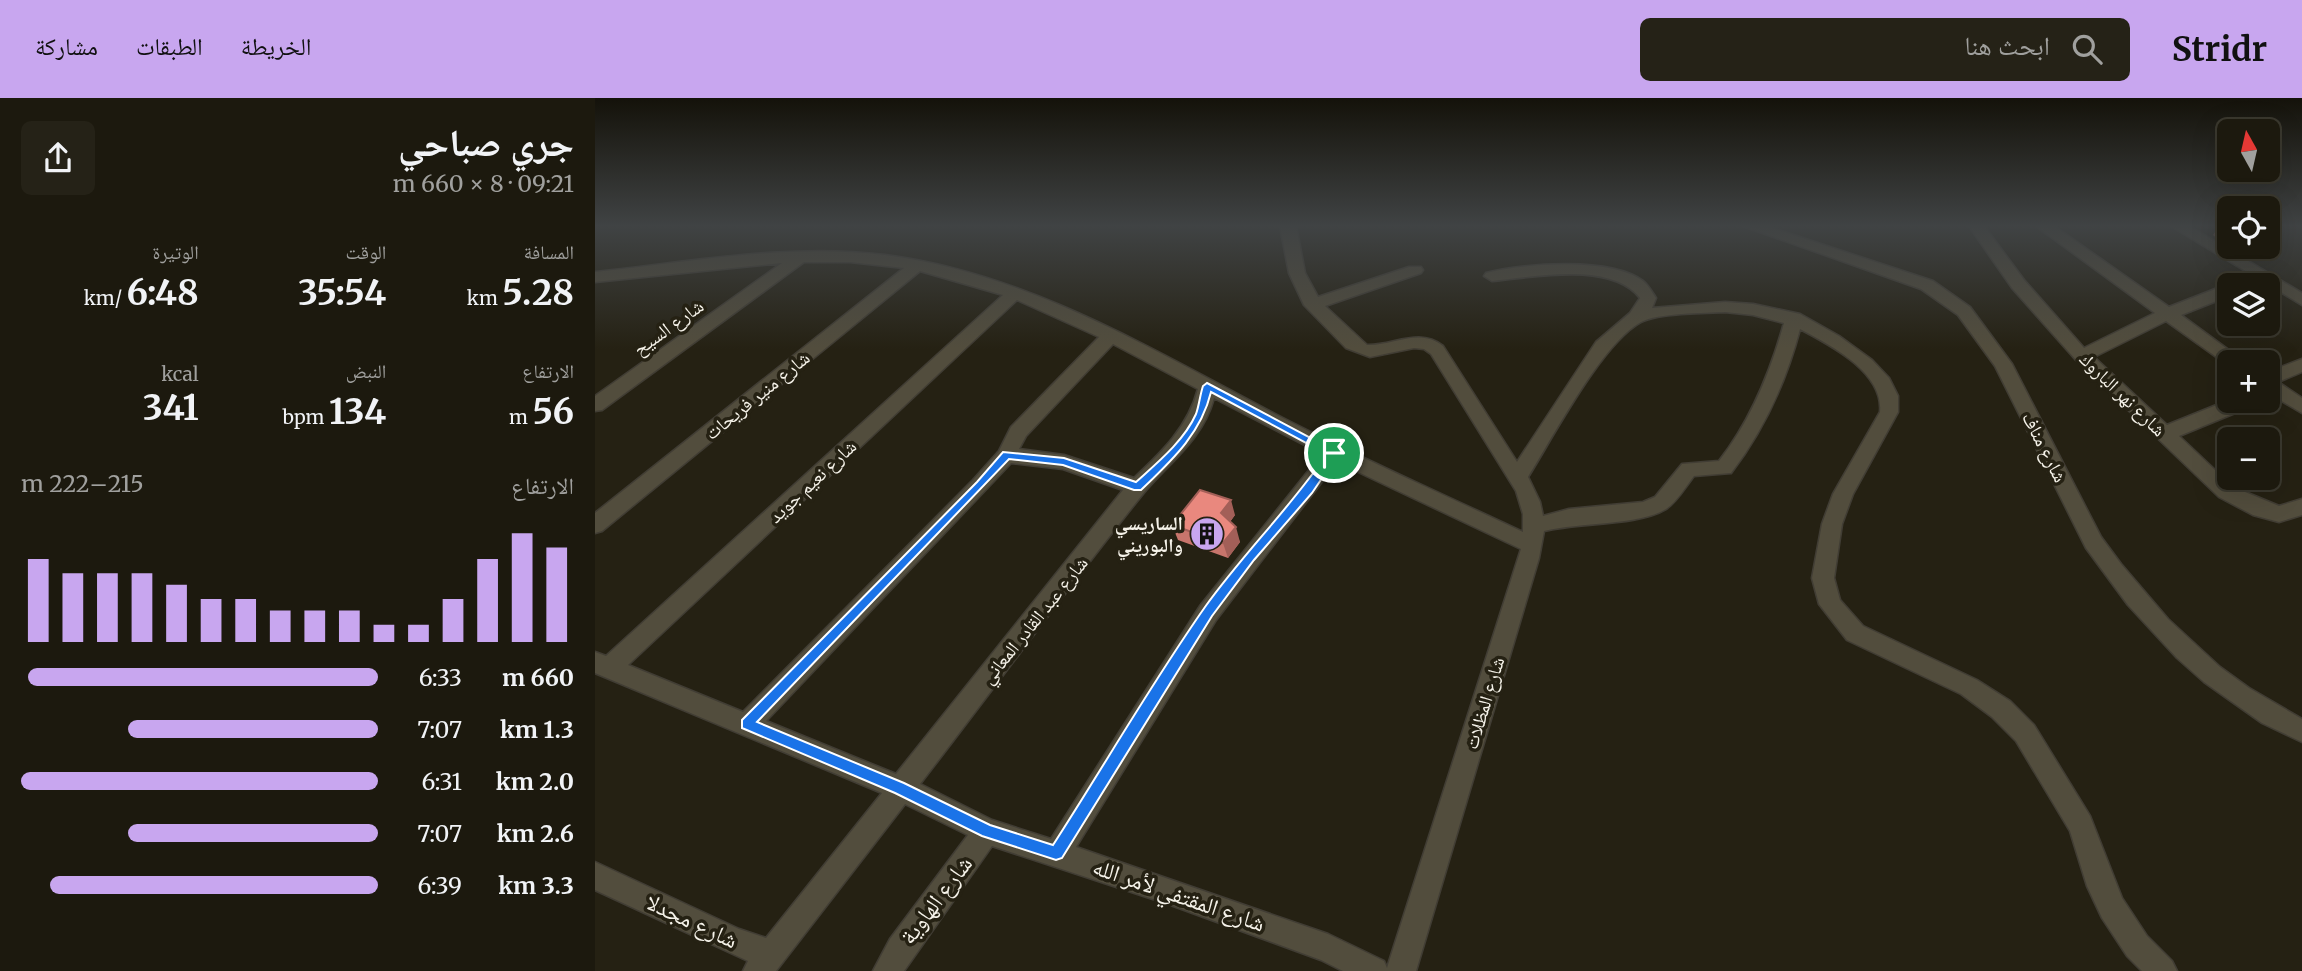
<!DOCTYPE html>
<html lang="ar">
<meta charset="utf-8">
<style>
body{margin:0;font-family:Merriweather,"Noto Naskh Arabic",serif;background:#252217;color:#f1f3f6;direction:rtl;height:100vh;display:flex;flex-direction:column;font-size:26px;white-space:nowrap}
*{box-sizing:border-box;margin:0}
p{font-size:23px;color:#a0a09e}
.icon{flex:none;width:38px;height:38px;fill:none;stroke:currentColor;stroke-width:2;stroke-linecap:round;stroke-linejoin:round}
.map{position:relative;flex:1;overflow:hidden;direction:ltr}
.details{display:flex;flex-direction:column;background:#1c190e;width:595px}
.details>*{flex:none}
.needle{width:46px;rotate:352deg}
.controls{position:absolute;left:1622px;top:21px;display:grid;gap:14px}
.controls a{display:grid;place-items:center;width:63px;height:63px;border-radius:10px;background:#1c190e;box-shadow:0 7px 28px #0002,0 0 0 2px #3a382e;font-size:35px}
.pin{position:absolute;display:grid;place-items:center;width:60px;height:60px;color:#fff;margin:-30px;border:4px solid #fff;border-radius:50%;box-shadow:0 2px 7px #0007}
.round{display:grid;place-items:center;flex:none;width:74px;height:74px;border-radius:10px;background:#252217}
.head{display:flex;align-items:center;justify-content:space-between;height:119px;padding:0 21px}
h1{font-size:38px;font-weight:700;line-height:52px}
.stats{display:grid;grid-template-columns:repeat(3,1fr);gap:10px;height:119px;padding:7px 21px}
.stats div{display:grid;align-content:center}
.stats b{font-size:35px;font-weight:700}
.stats small{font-size:19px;font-weight:400}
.stats p{font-size:19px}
.chart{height:196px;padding:14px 21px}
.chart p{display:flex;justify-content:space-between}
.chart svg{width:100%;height:126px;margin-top:7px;stroke:#c8a6ef;stroke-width:6}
ul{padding:0 21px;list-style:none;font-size:23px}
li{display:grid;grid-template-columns:112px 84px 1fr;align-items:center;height:52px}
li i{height:18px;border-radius:9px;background:#c8a6ef}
header{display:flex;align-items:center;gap:42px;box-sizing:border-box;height:98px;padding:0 35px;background:#c8a6ef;color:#111}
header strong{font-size:33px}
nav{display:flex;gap:38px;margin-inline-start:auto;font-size:24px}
.search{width:490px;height:63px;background:#252217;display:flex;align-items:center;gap:18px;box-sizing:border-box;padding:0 24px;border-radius:10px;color:#a0a09e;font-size:26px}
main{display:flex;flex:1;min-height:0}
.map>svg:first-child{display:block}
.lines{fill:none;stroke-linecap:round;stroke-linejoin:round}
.minor-casing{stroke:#413d34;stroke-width:3}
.minor{fill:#524d3d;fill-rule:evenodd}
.wall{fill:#c8756c}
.shaded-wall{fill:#a35f58}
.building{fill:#e9887e;stroke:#a35f58;stroke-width:2}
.route{fill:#1a73e8;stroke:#fff;stroke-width:2;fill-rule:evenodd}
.labels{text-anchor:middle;stroke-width:7;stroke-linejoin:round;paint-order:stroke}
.street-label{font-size:19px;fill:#f5f2e9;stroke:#252113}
.poi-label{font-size:19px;font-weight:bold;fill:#f5f2e9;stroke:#252113;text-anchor:end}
.near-street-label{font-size:23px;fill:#f5f2e9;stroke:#252113}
</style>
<header>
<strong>Stridr</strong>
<div class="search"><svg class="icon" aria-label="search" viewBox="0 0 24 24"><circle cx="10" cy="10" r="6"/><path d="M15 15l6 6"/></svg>ابحث هنا</div>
<nav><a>الخريطة</a><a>الطبقات</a><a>مشاركة</a></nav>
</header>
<main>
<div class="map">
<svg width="1707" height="873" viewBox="0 0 1707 873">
<rect width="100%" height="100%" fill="#252113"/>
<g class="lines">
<!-- minor casing -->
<g class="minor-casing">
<path id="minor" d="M685 128H701L710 175 723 199 814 169H826L828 172 826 175 730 208 772 247C798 248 824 229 848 248L922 364 1001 244 1035 215 1045 200C1016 163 939 179 897 183L889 178 891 175C929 165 1016 159 1048 183 1053 187 1057 194 1061 200L1057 210 1130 204 1158 206 1205 216 1244 238 1277 262 1294 280 1303 298V314L1258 396 1247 426 1239 480 1245 502 1268 528 1382 582 1415 603 1439 627 1495 718 1527 800 1552 838 1577 863 1582 873H1547L1532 858 1507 820 1492 788 1475 733 1421 643 1397 619 1366 596 1252 542 1224 506 1217 480 1227 426 1238 396 1285 314C1289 274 1235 247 1205 231 1191 284 1169 332 1136 375L1099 378C1091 388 1082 404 1071 411 1043 428 985 424 949 433L944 460 821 873H748L726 862 573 806 397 748 309 873H278L295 841 373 737 310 706 181 873H148L153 863 0 792V764L144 831 171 840 287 695 0 575V554L11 558 408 197 325 173 7 433 0 435V415L309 170 255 164H209L7 312 0 313V298L187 165 0 184V174C95 164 194 145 290 157 431 175 556 251 680 316 761 358 845 395 928 434V416L921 393 836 256 829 251 819 250 775 259 751 250 709 207 694 175ZM422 202 504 239 416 329 404 353 378 382 148 614 33 567ZM1130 214 1158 217 1189 225C1175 275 1156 322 1124 363L1087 366 1060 399 1048 404 974 411 948 418 945 404 933 379C958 339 1007 245 1046 224 1062 215 1111 215 1130 214ZM518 246 603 291C593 329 567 354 539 380L469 357 424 351 431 338ZM619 300 727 356 605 508 456 741 397 722 325 686C399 590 471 492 547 397 573 365 607 343 619 300ZM742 364 926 451 792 870 789 863 733 836 481 749 621 522ZM416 365 468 371 528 392 301 676 171 623Z
M1148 128H1171L1338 183 1375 209 1417 266 1506 439 1526 466 1573 521 1625 569 1654 590 1707 621V644L1667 625 1609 584 1582 560 1533 507 1491 450 1400 268 1363 217 1326 191Z
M1374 128H1389L1429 182 1489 250 1560 215 1441 128H1459L1574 209 1628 188 1635 187 1634 198 1586 217 1650 264H1634V268L1571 223 1499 259 1572 327 1634 302 1659 303 1657 308 1584 338 1638 389 1684 408 1707 401V417L1684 424 1658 417 1624 399 1481 262 1417 190Z
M1576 128H1594L1707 195V207Z
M1707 261V274L1683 284 1707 300V315L1673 295V274Z"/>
</g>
<!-- minor -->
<use href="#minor" class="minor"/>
</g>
<!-- wall -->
<path class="wall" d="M1624 128H1634V149L1618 137Z
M640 417 635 424 645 444 633 460 583 442 577 427Z"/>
<!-- shaded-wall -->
<path class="shaded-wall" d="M1673 128H1679L1673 136Z
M636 402 640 417 630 430 626 415Z
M641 429 645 444 633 460 628 445Z"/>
<!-- building -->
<path class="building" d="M605 392 636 402 626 415 641 429 628 445 577 427Z"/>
<!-- sky -->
<linearGradient id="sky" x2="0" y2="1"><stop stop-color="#14120a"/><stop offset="0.51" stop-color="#404344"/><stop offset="1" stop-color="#404344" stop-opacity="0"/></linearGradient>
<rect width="1707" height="251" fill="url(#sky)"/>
<!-- route -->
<path class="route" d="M612 285 744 355 717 395 659 462 617 518 467 760 461 762 387 738 300 695 147 630V622L382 384 408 354 469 360 541 384C562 365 589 343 601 316 604 308 605 297 608 288ZM616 294 732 356C695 410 648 456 610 509 556 586 509 668 458 747L395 727 309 685 162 624 414 361 468 367 539 392H546C576 363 606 336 616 294Z"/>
<!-- icons -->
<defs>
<g id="building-disc" transform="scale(1.75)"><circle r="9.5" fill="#c8a6ef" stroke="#252113"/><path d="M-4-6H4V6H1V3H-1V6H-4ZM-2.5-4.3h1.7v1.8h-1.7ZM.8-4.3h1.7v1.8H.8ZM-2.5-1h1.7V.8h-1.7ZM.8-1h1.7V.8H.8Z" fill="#111"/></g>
</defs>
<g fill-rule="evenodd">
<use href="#building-disc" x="612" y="436"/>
</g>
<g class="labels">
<!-- street labels -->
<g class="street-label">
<text transform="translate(73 229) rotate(-36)" y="7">شارع السيح</text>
<text transform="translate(1528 296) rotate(44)" y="7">شارع نهر الباروك</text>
<text transform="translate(162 297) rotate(-39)" y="7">شارع منير فريحات</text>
<text transform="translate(1450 349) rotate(63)" y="7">شارع مناف</text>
<text transform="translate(217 383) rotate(-43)" y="7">شارع نعيم جويد</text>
<text transform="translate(439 522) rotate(-51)" y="7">شارع عبد القادر المعاني</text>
<text transform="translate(889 605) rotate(-73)" y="7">شارع المظلات</text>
</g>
<!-- poi labels -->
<g class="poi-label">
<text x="588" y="432">الساريسي<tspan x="588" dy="22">والبوريني</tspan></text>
</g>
<!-- near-street labels -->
<g class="near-street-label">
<text transform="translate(584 797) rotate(19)" y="8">شارع المقتفي لأمر الله</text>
<text transform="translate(341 802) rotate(-53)" y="8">شارع الهاوية</text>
<text transform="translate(97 823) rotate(25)" y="8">شارع مجدلا</text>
</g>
</g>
</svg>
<div class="controls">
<a><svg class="needle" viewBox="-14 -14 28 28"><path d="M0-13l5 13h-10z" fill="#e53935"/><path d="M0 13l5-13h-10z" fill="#a0a09e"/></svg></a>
<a><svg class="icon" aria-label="locate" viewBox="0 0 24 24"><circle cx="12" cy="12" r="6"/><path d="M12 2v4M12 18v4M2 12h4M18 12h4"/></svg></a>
<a><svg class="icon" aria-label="layers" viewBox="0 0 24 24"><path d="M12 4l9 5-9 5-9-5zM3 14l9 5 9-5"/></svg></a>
<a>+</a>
<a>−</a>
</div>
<div class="pin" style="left:739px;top:355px;background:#1e9e55"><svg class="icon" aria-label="arrive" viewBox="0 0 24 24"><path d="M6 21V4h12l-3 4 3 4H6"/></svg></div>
</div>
<section class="details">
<div class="head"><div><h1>جري صباحي</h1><p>09:21 · 8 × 660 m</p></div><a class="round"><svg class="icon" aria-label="share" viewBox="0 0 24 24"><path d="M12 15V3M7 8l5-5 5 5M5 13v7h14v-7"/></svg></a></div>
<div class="stats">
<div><p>المسافة</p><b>5.28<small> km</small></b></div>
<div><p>الوقت</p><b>35:54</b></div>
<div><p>الوتيرة</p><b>6:48<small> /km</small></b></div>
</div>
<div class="stats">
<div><p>الارتفاع</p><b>56<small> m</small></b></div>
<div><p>النبض</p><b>134<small> bpm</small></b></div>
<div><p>kcal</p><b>341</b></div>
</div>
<div class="chart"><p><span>الارتفاع</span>215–222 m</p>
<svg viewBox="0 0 160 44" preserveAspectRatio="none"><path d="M5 44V15M15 44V20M25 44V20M35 44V20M45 44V24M55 44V29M65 44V29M75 44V33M85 44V33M95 44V33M105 44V38M115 44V38M125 44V29M135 44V15M145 44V6M155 44V11"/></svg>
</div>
<ul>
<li><b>660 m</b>6:33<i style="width:98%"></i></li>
<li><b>1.3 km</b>7:07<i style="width:70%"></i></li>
<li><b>2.0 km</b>6:31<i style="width:100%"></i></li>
<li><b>2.6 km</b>7:07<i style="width:70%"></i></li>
<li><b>3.3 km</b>6:39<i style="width:92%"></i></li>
</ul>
</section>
</main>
